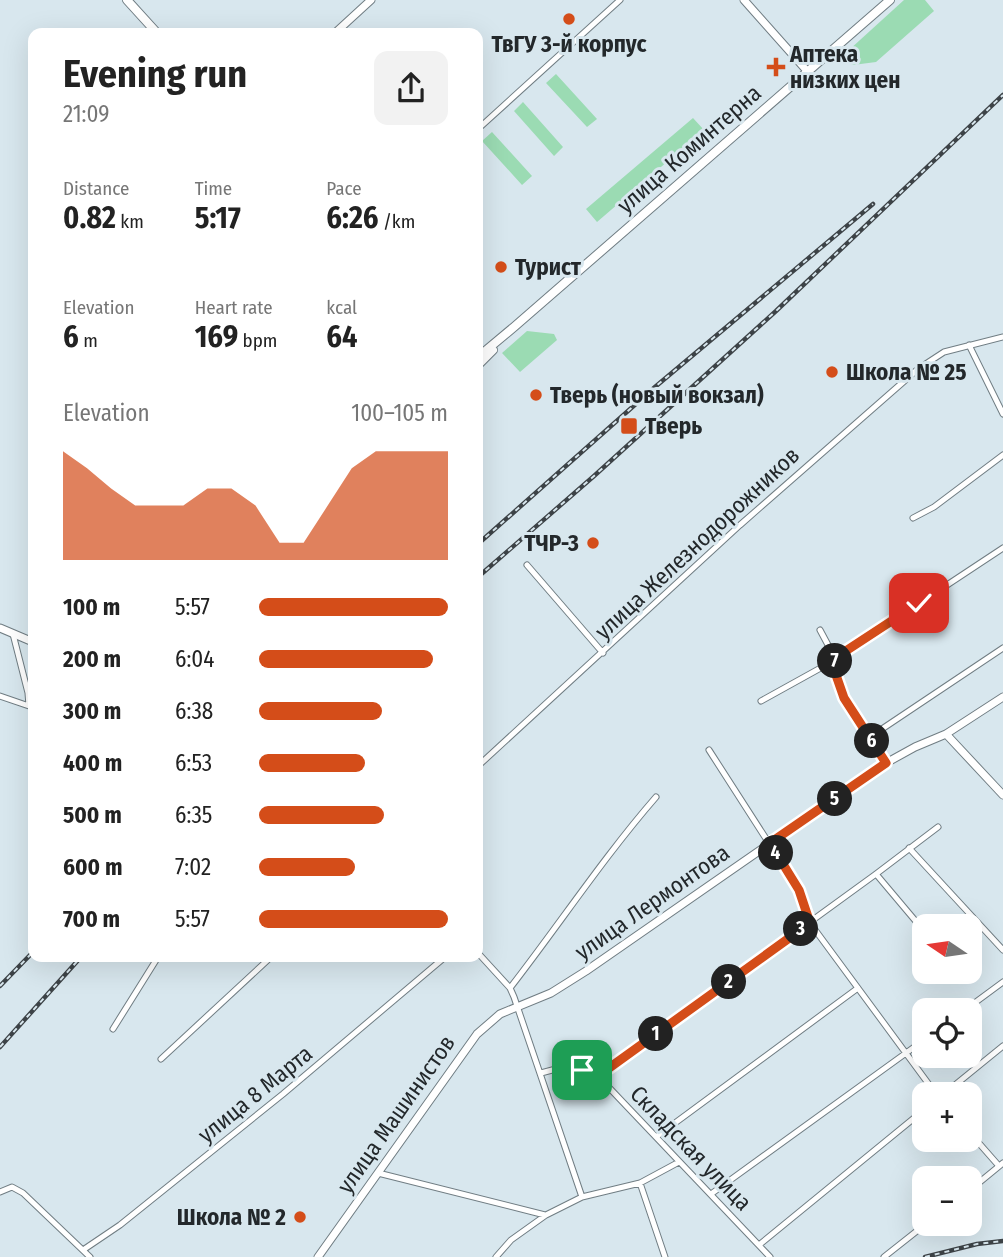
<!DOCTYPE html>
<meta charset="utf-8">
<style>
body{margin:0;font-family:"Fira Sans Condensed",sans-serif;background:#f2f2f2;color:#222;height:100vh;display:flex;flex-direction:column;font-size:26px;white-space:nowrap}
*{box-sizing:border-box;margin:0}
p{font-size:23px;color:#767676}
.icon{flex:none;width:38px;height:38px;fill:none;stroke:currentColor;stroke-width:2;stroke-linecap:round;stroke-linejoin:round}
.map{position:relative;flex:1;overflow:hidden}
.details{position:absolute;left:28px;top:28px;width:455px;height:934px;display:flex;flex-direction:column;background:#fff;border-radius:14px;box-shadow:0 7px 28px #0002}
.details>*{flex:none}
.needle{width:46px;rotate:283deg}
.buttons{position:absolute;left:912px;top:914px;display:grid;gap:14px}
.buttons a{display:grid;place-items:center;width:70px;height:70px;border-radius:14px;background:#fff;box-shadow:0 7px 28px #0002;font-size:35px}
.pin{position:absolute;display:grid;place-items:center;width:60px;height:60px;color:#fff;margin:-30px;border-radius:14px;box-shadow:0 4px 10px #0006}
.km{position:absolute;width:35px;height:35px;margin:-18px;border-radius:50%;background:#222;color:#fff;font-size:19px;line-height:35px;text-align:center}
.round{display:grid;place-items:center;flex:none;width:74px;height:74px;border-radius:14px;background:#f2f2f2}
.headline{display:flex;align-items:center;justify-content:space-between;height:119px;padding:0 35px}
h1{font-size:38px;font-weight:700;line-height:52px}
.metrics{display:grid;grid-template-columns:repeat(3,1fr);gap:10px;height:119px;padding:7px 35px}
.metrics div{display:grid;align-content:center}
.metrics b{font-size:30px;font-weight:700}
.metrics small{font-size:19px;font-weight:400}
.metrics p{font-size:19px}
.chart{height:196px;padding:14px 35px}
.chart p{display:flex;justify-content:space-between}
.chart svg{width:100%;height:126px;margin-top:7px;fill:#d44d19;opacity:.7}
ul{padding:0 35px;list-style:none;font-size:23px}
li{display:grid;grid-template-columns:112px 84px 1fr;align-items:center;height:52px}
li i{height:18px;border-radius:9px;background:#d44d19}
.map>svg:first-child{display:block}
.green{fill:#9bdbb3}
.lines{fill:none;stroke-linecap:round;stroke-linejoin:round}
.street-casing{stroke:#707d83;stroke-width:7}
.secondary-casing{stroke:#707d83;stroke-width:9}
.primary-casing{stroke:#707d83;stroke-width:10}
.street{stroke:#fff;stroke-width:5}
.secondary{stroke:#fff;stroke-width:7}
.primary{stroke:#fff;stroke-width:8}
.rail-casing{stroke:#3d4347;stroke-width:4.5}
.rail{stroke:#d8e7ee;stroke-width:2;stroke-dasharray:5;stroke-linecap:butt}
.route-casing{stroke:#fff;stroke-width:14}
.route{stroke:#d44d19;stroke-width:9}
.poi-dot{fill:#d44d19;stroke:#d8e7ee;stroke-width:2.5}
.labels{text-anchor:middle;stroke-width:6;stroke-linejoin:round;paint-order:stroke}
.poi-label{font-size:23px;font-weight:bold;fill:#23282b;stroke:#d8e7ee;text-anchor:start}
.street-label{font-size:23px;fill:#23282b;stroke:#d8e7ee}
</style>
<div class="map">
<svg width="1003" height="1257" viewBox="0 0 1003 1257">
<rect width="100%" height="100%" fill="#d8e7ee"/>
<!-- green -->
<path class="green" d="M904 0H925L934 11 876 62 853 65 838 60Z
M556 74 597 119 587 127 546 83Z
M523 102 563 147 554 156 514 111Z
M693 118 704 130 597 222 586 209Z
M492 132 532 176 522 185 482 141Z
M527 331 554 334 557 340 520 372 502 353Z"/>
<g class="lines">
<!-- street casing -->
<g class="street-casing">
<path id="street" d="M478 129 620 0
M969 345 1003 414
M913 518 934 507 1003 455
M527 565 603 653
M820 630 835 658 836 675 844 698 886 763
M0 696 29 706 28 693 13 634
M761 701 826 665 1003 548
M870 737 1003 648
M709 750 799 890 810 923 936 1094
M478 766 740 525 918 369 944 352 1003 337
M909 848 1003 950
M876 874 924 931
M478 953 510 988 514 997 582 1197
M510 988C559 925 603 858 656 797
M965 1010 1003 982
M113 1029 158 957
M161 1059 271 957
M541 1073 567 1066 598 1076 770 1257
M598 1076 876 874 938 827
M944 1094 1003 1046
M970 1133 999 1166
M656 1137 858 988
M378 1173 545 1215
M640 1183 665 1257
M970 1190 1003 1163
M0 1192 12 1187 23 1193 90 1257
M711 1194 924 1040
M759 1245 924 1110
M83 1250 120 1225 283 1094 445 957
M496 1257 511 1240 546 1215 582 1197 640 1183 679 1162
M884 1257 927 1223"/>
</g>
<!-- secondary casing -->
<g class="secondary-casing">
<path id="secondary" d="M744 0 808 72
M335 33 371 0
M0 628 33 642
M946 734 1003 795
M318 1257 477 1034 500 1014 551 993 586 971 886 763 915 747 946 734 1003 697"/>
</g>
<!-- primary casing -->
<g class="primary-casing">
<path id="primary" d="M127 0 157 33
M478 354 484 352 514 327 890 0
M478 365 493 350"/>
</g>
<!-- street -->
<use href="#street" class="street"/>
<!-- secondary -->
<use href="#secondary" class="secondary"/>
<!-- primary -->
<use href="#primary" class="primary"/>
<!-- rail casing -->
<g class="rail-casing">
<path id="rail" d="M478 544 655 387 873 204
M478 577 594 476 776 311 1003 95
M0 986 33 952
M0 1047 81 957
M925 1257 977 1244 1003 1241"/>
</g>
<!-- rail -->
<use href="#rail" class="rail"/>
</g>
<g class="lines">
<!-- route casing -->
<g class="route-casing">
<path id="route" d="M582 1070 598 1076 810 923 799 890 770 843 886 763 844 698 836 675 835 658 919 603"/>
</g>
<!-- route -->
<use href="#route" class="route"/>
</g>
<!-- markers -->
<g class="poi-dot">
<circle cx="569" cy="19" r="7"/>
<path d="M772.5 56.5h7v7h7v7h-7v7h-7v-7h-7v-7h7z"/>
<circle cx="501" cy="267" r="7"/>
<circle cx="832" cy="372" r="7"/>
<circle cx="536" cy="395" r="7"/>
<rect x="620" y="417" width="18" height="18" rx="3.5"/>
<circle cx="593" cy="543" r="7"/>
<circle cx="300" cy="1217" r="7"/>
</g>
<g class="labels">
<!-- poi labels -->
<g class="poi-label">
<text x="569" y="52" text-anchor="middle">ТвГУ 3-й корпус</text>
<text x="790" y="62">Аптека<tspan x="790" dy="26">низких цен</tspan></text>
<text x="515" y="275">Турист</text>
<text x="846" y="380">Школа № 25</text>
<text x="550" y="403">Тверь (новый вокзал)</text>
<text x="645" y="434">Тверь</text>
<text x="579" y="551" text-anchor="end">ТЧР-3</text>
<text x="286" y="1225" text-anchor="end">Школа № 2</text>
</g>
<!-- street labels -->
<g class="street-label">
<text transform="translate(689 149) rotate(-41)" y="8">улица Коминтерна</text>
<text transform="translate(697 543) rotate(-43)" y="8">улица Железнодорожников</text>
<text transform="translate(652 902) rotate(-35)" y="8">улица Лермонтова</text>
<text transform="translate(255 1094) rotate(-39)" y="8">улица 8 Марта</text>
<text transform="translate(396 1114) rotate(-55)" y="8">улица Машинистов</text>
<text transform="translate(691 1148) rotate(46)" y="8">Складская улица</text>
</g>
</g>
</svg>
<div class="buttons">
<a><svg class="needle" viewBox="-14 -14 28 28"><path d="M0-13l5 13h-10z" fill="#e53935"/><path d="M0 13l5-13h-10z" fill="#767676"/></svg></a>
<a><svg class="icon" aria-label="locate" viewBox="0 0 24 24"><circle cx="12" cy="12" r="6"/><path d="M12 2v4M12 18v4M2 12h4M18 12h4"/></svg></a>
<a>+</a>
<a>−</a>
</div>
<div class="pin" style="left:582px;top:1070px;background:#1e9e55"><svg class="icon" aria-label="arrive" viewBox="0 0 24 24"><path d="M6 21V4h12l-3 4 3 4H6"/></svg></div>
<div class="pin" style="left:919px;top:603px;background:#d93025"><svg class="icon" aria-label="check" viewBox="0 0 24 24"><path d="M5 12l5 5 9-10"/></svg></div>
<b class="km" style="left:656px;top:1034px">1</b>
<b class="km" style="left:729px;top:982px">2</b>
<b class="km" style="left:801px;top:929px">3</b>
<b class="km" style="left:776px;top:853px">4</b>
<b class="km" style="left:835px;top:799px">5</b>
<b class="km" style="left:872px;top:741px">6</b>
<b class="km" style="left:835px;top:661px">7</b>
<section class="details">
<div class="headline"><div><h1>Evening run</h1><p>21:09</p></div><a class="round"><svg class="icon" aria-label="share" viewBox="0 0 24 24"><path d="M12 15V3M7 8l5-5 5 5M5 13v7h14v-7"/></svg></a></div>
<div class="metrics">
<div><p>Distance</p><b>0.82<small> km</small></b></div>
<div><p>Time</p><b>5:17</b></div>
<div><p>Pace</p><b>6:26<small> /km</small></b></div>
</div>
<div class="metrics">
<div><p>Elevation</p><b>6<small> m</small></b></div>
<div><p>Heart rate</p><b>169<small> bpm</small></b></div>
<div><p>kcal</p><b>64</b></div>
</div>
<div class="chart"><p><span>Elevation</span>100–105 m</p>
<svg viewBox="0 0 160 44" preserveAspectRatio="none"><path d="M0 44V6L10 12L20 19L30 25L40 25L50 25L60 19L70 19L80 25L90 38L100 38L110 25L120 12L130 6L140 6L150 6L160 6V44z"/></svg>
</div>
<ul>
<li><b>100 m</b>5:57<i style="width:100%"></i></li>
<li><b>200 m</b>6:04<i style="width:92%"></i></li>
<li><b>300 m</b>6:38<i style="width:65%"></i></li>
<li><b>400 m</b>6:53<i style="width:56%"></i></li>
<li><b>500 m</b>6:35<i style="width:66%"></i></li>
<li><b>600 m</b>7:02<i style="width:51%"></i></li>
<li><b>700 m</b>5:57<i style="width:100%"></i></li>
</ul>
</section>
</div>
